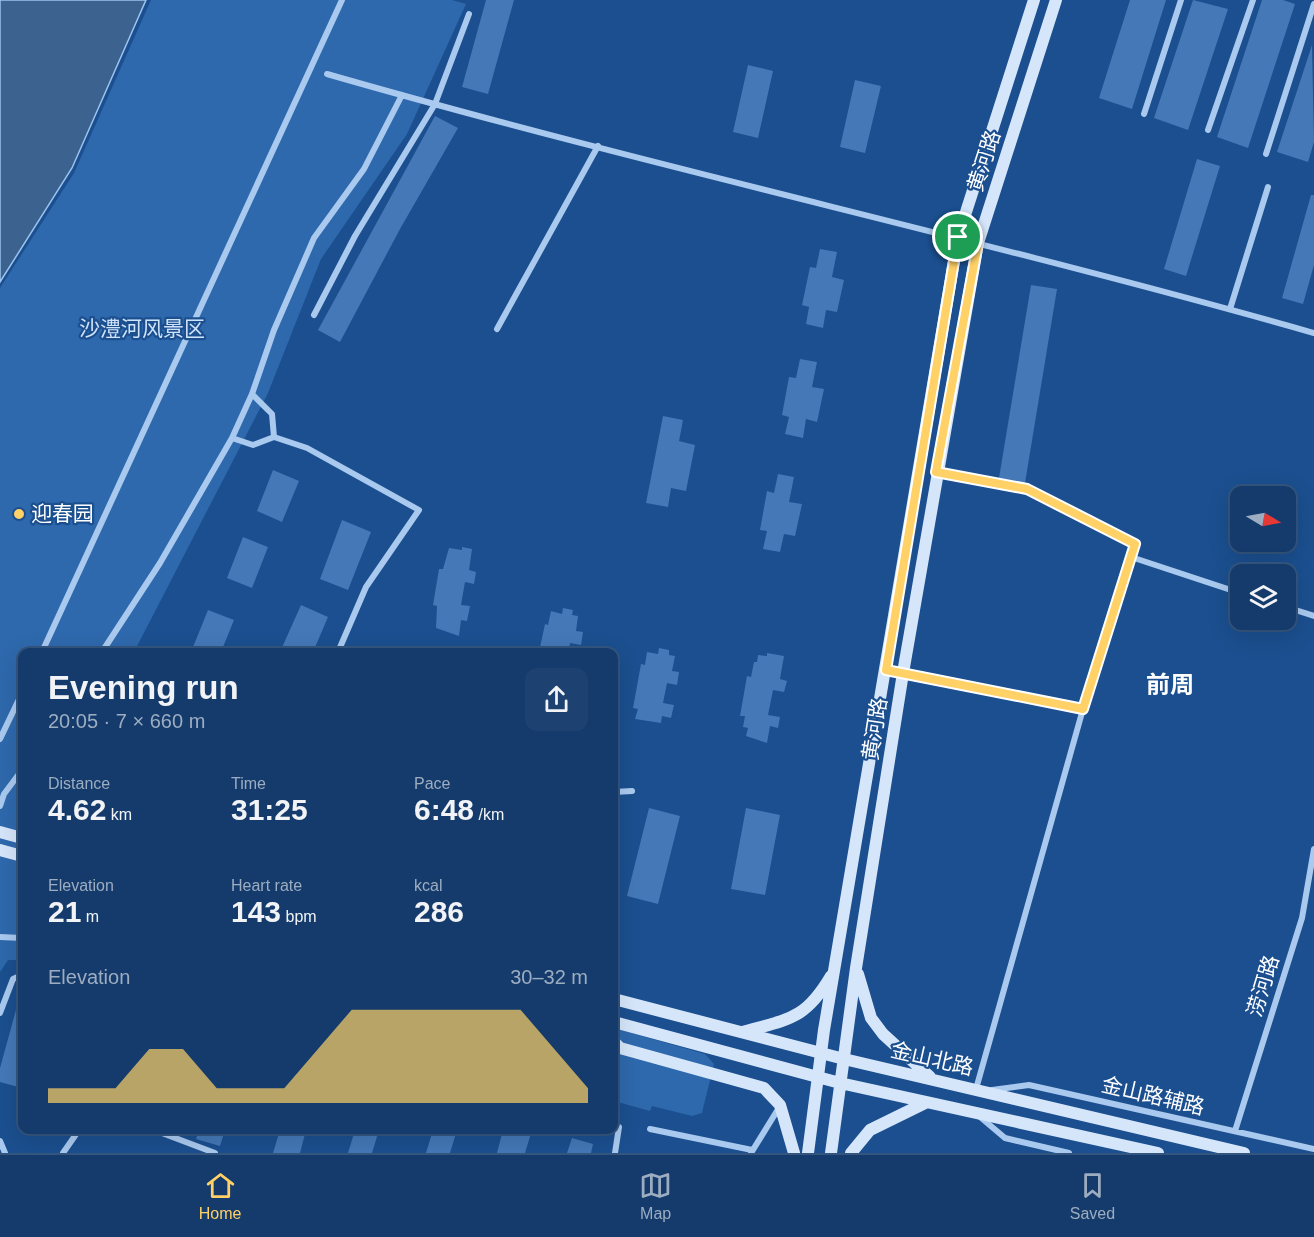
<!DOCTYPE html>
<meta charset="utf-8">
<style>
body{margin:0;font-family:Helvetica,"Noto Sans SC",sans-serif;background:#1d4271;color:#f1f3f6;height:100vh;display:flex;flex-direction:column;font-size:22px;white-space:nowrap}
*{box-sizing:border-box;margin:0}
p{font-size:20px;color:#9dadc1}
.icon{flex:none;width:33px;height:33px;fill:none;stroke:currentColor;stroke-width:2;stroke-linecap:round;stroke-linejoin:round}
.map{position:relative;flex:1;overflow:hidden}
.details{position:absolute;left:18px;top:648px;width:600px;height:486px;display:flex;flex-direction:column;background:#143b6b;border-radius:12px;box-shadow:0 6px 24px #0002,0 0 0 2px #33557e}
.details>*{flex:none}
.needle{width:39px;rotate:100deg}
.controls{position:absolute;left:1230px;top:486px;display:grid;gap:12px}
.controls a{display:grid;place-items:center;width:66px;height:66px;border-radius:12px;background:#143b6b;box-shadow:0 6px 24px #0002,0 0 0 2px #33557e;font-size:30px}
.pin{position:absolute;display:grid;place-items:center;width:51px;height:51px;color:#fff;margin:-26px;border:3px solid #fff;border-radius:50%;box-shadow:0 2px 6px #0007}
.round{display:grid;place-items:center;flex:none;width:63px;height:63px;border-radius:12px;background:#1d4271}
.summary{display:flex;align-items:center;justify-content:space-between;height:102px;padding:0 30px}
h1{font-size:33px;font-weight:600;line-height:45px}
.figures{display:grid;grid-template-columns:repeat(3,1fr);gap:9px;height:102px;padding:6px 30px}
.figures div{display:grid;align-content:center}
.figures b{font-size:30px;font-weight:600}
.figures small{font-size:16px;font-weight:400}
.figures p{font-size:16px}
.chart{height:168px;padding:12px 30px}
.chart p{display:flex;justify-content:space-between}
.chart svg{width:100%;height:108px;margin-top:6px;fill:#ffd166;opacity:.7}
.menu{display:flex;justify-content:space-around;align-items:center;height:84px;border-top:2px solid #33557e;background:#143b6b;font-size:16px;color:#9dadc1}
.menu a{display:grid;justify-items:center;gap:3px}
.menu .selected{color:#ffd166}
.map>svg:first-child{display:block}
.green{fill:#2e69ad}
.water{fill:#3c6290;stroke:#9cc4f0;stroke-width:1.5}
.building{fill:#4478b7}
.lines{fill:none;stroke-linecap:round;stroke-linejoin:round}
.minor{stroke:#a9c9ee;stroke-width:6}
.secondary{stroke:#d6e6fa;stroke-width:12}
.route-casing{stroke:#fff;stroke-width:12}
.route{stroke:#ffd166;stroke-width:8}
.poi-dot{fill:#ffd166;stroke:#1b4f8f;stroke-width:2}
.labels{text-anchor:middle;stroke-width:4.5;stroke-linejoin:round;paint-order:stroke}
.street-label{font-size:21px;fill:#fff;stroke:#1b4f8f}
.park-label{font-size:21px;fill:#cfe3fa;stroke:#1b4f8f}
.poi-label{font-size:21px;fill:#fff;stroke:#1b4f8f;text-anchor:start}
.quarter-label{font-size:24px;font-weight:bold;fill:#fff;stroke:#1b4f8f}
</style>
<div class="map">
<svg width="1314" height="1153" viewBox="0 0 1314 1153">
<rect width="100%" height="100%" fill="#1b4f8f"/>
<!-- green -->
<path class="green" d="M151 0H452L466 4 407 134 321 259 268 393 134 652H22V960H8L0 972V288L74 173Z
M614 1028 705 1054 714 1064 702 1113 692 1116 652 1106 650 1111 614 1101Z"/>
<!-- water -->
<path class="water" d="M0 0H146L72 168 0 282Z"/>
<!-- building -->
<path class="building" d="M486 0H514L488 94 462 87Z
M1130 0H1166L1132 109 1099 98Z
M1193 0 1228 9 1188 130 1154 118Z
M1262 0H1283L1295 4 1248 148 1217 137Z
M1312 45 1314 142 1308 162 1277 152Z
M748 65 773 71 758 138 733 132Z
M855 80 881 86 865 153 840 147Z
M435 116 458 128 400 229 340 342 318 330Z
M1197 159 1220 166 1186 276 1164 269Z
M1311 195H1314V265L1303 304 1282 298Z
M820 249 837 252 832 277 844 280 837 312 826 310 823 328 806 324 809 307 802 305 810 267 816 268Z
M1031 285 1057 289 1025 483 999 478Z
M800 359 817 362 812 387 824 389 817 422 806 419 803 438 785 434 789 417 782 415 789 377 796 378Z
M663 416 683 420 679 441 695 445 686 491 671 488 668 507 646 503Z
M273 470 299 481 282 522 257 511Z
M778 474 794 477 789 502 802 504 795 536 784 534 780 552 763 549 767 531 760 530 767 491 774 493Z
M342 520 371 532 348 590 320 579Z
M243 537 268 547 252 588 227 578Z
M462 547 472 549 469 570 476 572 474 584 465 582 461 605 470 606 467 621 461 620 459 636 436 628 437 606 433 605 439 569H443L449 548 462 550Z
M301 605 328 617 313 652H280Z
M563 608 573 610 572 615 578 616 576 631 583 632 581 645 570 643 569 652H539L545 624 548 625 551 611 562 614Z
M208 610 234 620 221 652H191Z
M659 648 669 650V655L675 656 672 671 679 672 677 685 667 683 663 703 674 705 671 718 662 716 661 723 635 719 638 709 633 708 641 664 645 665 647 652 658 654Z
M767 653 784 656 780 679 787 681 784 692 773 690 768 715 780 717 778 728 770 726 767 743 746 736 748 728 743 727 745 716H740L747 676 751 677 754 662H757L758 655 767 656Z
M649 808 680 816 658 904 627 896Z
M746 808 780 815 765 895 731 889Z
M19 999H22V1088L0 1082V1068Z
M199 1130H225L220 1146 196 1139Z
M280 1130H306L300 1153H273Z
M355 1130H379L372 1153H348Z
M433 1130H457L450 1153H426Z
M503 1130H532L525 1153H497Z
M572 1138 593 1144 591 1153H567Z"/>
<g class="lines">
<!-- minor -->
<path class="minor" d="M327 74C654 168 987 240 1314 333
M1144 114 1181 0
M1208 130 1253 0
M1266 154 1314 4
M1230 309 1268 187
M314 315 355 236 435 104 469 14
M497 329 598 146
M252 394 272 414 274 437
M232 438 253 445 274 437 307 448 419 510 366 587 338 652
M937 472 1027 489 1135 544 1083 709 976 1089
M1131 557 1240 593
M1286 607 1314 616
M42 652 342 0
M102 652 160 563 232 438 252 394 274 330 314 238 364 169 402 95
M886 670 1083 709
M0 739 22 693
M614 792 632 791
M0 806 4 794 22 770
M0 937 22 938
M0 1013 13 979 22 975
M992 1090 1029 1085 1314 1149
M979 1116 1005 1138 1069 1153
M614 1126 619 1127 615 1153
M650 1129 752 1150
M154 1130 215 1153
M1235 1131 1302 918 1314 849
M0 1141 5 1153
M63 1153 79 1130
M751 1153 780 1106"/>
<!-- secondary -->
<path class="secondary" d="M0 832 22 838
M0 850 22 856
M858 974 871 1018 883 1034 930 1077
M614 999 844 1059 1244 1153
M614 1022 840 1083 1158 1153
M742 1032C789 1019 805 1020 831 976
M614 1042 620 1048 764 1088 780 1105 794 1153
M808 1153 824 1030 958 237 1034 0
M831 1153 856 968 903 673 978 243 1056 0
M851 1153 870 1130 925 1103"/>
</g>
<g class="lines">
<!-- route casing -->
<g class="route-casing">
<path id="route" d="M958 237 978 243 936 472 1027 489 1135 544 1083 709 886 670Z"/>
</g>
<!-- route -->
<use href="#route" class="route"/>
</g>
<!-- markers -->
<circle class="poi-dot" cx="19" cy="514" r="6"/>
<g class="labels">
<!-- street labels -->
<g class="street-label">
<text transform="translate(984 161) rotate(-72)" y="7">黄河路</text>
<text transform="translate(875 729) rotate(-81)" y="7">黄河路</text>
<text transform="translate(1263 986) rotate(-73)" y="7">涝河路</text>
<text transform="translate(932 1059) rotate(13)" y="7">金山北路</text>
<text transform="translate(1153 1096) rotate(13)" y="7">金山路辅路</text>
</g>
<!-- park labels -->
<g class="park-label">
<text x="142" y="336">沙澧河风景区</text>
</g>
<!-- poi labels -->
<g class="poi-label">
<text x="31" y="521">迎春园</text>
</g>
<!-- quarter labels -->
<g class="quarter-label">
<text x="1170" y="693">前周</text>
</g>
</g>
</svg>
<div class="controls">
<a><svg class="needle" viewBox="-14 -14 28 28"><path d="M0-13l5 13h-10z" fill="#e53935"/><path d="M0 13l5-13h-10z" fill="#9dadc1"/></svg></a>
<a><svg class="icon" aria-label="layers" viewBox="0 0 24 24"><path d="M12 4l9 5-9 5-9-5zM3 14l9 5 9-5"/></svg></a>
</div>
<div class="pin" style="left:958px;top:237px;background:#1e9e55"><svg class="icon" aria-label="arrive" viewBox="0 0 24 24"><path d="M6 21V4h12l-3 4 3 4H6"/></svg></div>
<section class="details">
<div class="summary"><div><h1>Evening run</h1><p>20:05 · 7 × 660 m</p></div><a class="round"><svg class="icon" aria-label="share" viewBox="0 0 24 24"><path d="M12 15V3M7 8l5-5 5 5M5 13v7h14v-7"/></svg></a></div>
<div class="figures">
<div><p>Distance</p><b>4.62<small> km</small></b></div>
<div><p>Time</p><b>31:25</b></div>
<div><p>Pace</p><b>6:48<small> /km</small></b></div>
</div>
<div class="figures">
<div><p>Elevation</p><b>21<small> m</small></b></div>
<div><p>Heart rate</p><b>143<small> bpm</small></b></div>
<div><p>kcal</p><b>286</b></div>
</div>
<div class="chart"><p><span>Elevation</span>30–32 m</p>
<svg viewBox="0 0 160 44" preserveAspectRatio="none"><path d="M0 44V38L10 38L20 38L30 22L40 22L50 38L60 38L70 38L80 22L90 6L100 6L110 6L120 6L130 6L140 6L150 22L160 38V44z"/></svg>
</div>
</section>
</div>
<nav class="menu">
<a class="selected"><svg class="icon" aria-label="home" viewBox="0 0 24 24"><path d="M3 11l9-7 9 7M6 9v11h12V9"/></svg>Home</a>
<a><svg class="icon" aria-label="map" viewBox="0 0 24 24"><path d="M3 6l6-2 6 2 6-2v14l-6 2-6-2-6 2zM9 4v14M15 6v14"/></svg>Map</a>
<a><svg class="icon" aria-label="saved" viewBox="0 0 24 24"><path d="M7 4h10v16l-5-4-5 4z"/></svg>Saved</a>
</nav>
